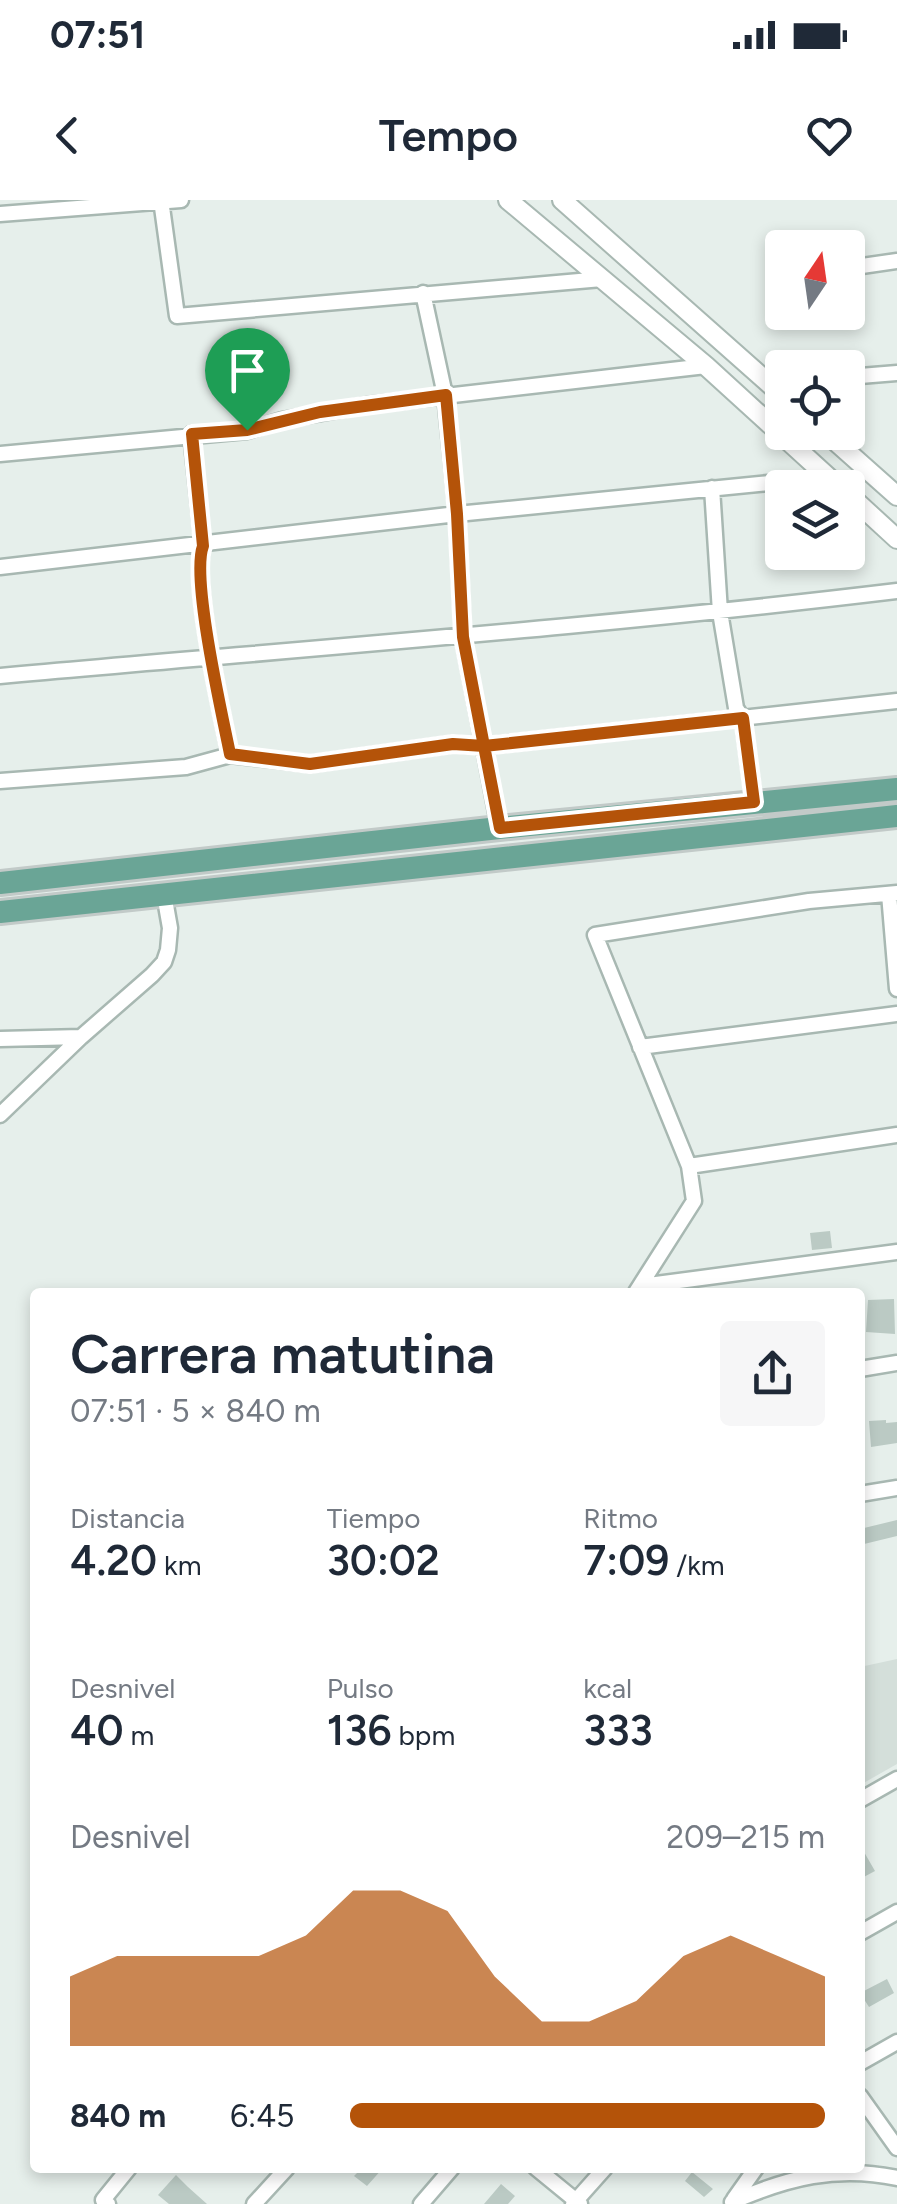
<!DOCTYPE html>
<html lang="es">
<meta charset="utf-8">
<style>
body{margin:0;font-family:Figtree,sans-serif;background:#f6f6f7;color:#1f2937;height:100vh;display:flex;flex-direction:column;font-size:38px;white-space:nowrap}
*{box-sizing:border-box;margin:0}
p{font-size:32px;color:#747a83}
.icon{flex:none;width:55px;height:55px;fill:none;stroke:currentColor;stroke-width:2;stroke-linecap:round;stroke-linejoin:round}
.map{position:relative;flex:1;overflow:hidden}
.side{position:absolute;left:30px;top:1088px;width:835px;height:885px;display:flex;flex-direction:column;background:#fff;border-radius:10px;box-shadow:0 5px 15px #0003}
.side>*{flex:none}
.needle{width:65px;rotate:13deg}
.fabs{position:absolute;left:765px;top:30px;display:grid;gap:20px}
.fabs a{display:grid;place-items:center;width:100px;height:100px;border-radius:10px;background:#fff;box-shadow:0 5px 15px #0003;font-size:50px}
.pin{position:absolute;display:grid;place-items:center;width:85px;height:85px;color:#fff;margin:-102px -42px;border-radius:50% 50% 50% 0;rotate:-45deg;box-shadow:0 0 10px #0007}
.pin .icon{rotate:45deg}
.round{display:grid;place-items:center;flex:none;width:105px;height:105px;border-radius:10px;background:#f6f6f7}
.summary{display:flex;align-items:center;justify-content:space-between;height:170px;padding:0 40px}
h1{font-size:55px;font-weight:600;line-height:75px}
.stats{display:grid;grid-template-columns:repeat(3,1fr);gap:15px;height:170px;padding:10px 40px}
.stats div{display:grid;align-content:center}
.stats b{font-size:42px;font-weight:600}
.stats small{font-size:28px;font-weight:400}
.stats p{font-size:28px}
.chart{height:280px;padding:20px 40px}
.chart p{display:flex;justify-content:space-between}
.chart svg{width:100%;height:180px;margin-top:10px;fill:#b45309;opacity:.7}
ul{padding:0 40px;list-style:none;font-size:32px}
li{display:grid;grid-template-columns:160px 120px 1fr;align-items:center;height:75px}
li i{height:25px;border-radius:12px;background:#b45309}
.status{display:flex;justify-content:space-between;align-items:center;height:70px;padding:0 50px;background:#fff;direction:ltr}
.status svg{height:28px;fill:currentColor}
header{display:flex;justify-content:space-between;align-items:center;height:130px;padding:0 40px;background:#fff;font-size:45px;font-weight:600}
.map>svg:first-child{display:block}
.built{fill:#d4dfda}
.building{fill:#bbcac4}
.lines{fill:none;stroke-linecap:round;stroke-linejoin:round}
.minor-casing{stroke:#a8b8b2;stroke-width:19}
.tertiary-casing{stroke:#a8b8b2;stroke-width:22}
.primary-casing{stroke:#c2cac8;stroke-width:28}
.minor{stroke:#fff;stroke-width:14}
.tertiary{stroke:#fff;stroke-width:18}
.primary{stroke:#6aa596;stroke-width:22}
.route-casing{stroke:#fff;stroke-width:20}
.route{stroke:#b45309;stroke-width:12}
</style>
<div class="status"><b>07:51</b><svg viewBox="0 0 49 12"><path d="M0 12V9h3v3zM5 12V6h3v6zM10 12V3h3v9zM15 12V0h3v12zM26 1h20v11H26zM47 4h2v5h-2z"/></svg></div>
<header><svg class="icon" aria-label="back" viewBox="0 0 24 24"><path d="M15 5l-7 7 7 7"/></svg>Tempo<svg class="icon" aria-label="heart" viewBox="0 0 24 24"><path d="M12 20l-8-8c-3-5 5-10 8-4 3-6 11-1 8 4z"/></svg></header>
<div class="map">
<svg width="897" height="2004" viewBox="0 0 897 2004">
<rect width="100%" height="100%" fill="#e6efeb"/>
<!-- built -->
<path class="built" d="M897 1459V1564L860 1585V1467Z"/>
<!-- building -->
<path class="building" d="M830 1031 832 1048 812 1050 810 1033Z
M894 1099 895 1134 866 1132 868 1100Z
M886 1220V1223L897 1222V1243L871 1247 869 1221Z
M897 1320V1336L860 1345V1329Z
M860 1645 875 1671 860 1679Z
M887 1779 894 1793 869 1807 860 1793Z
M362 1968H383L367 1986 354 1976Z
M692 1972 713 1989 704 1997 685 1981Z
M176 1975 188 1987 207 2004H169L158 1995Z
M501 1984 515 1996 508 2004H484Z"/>
<g class="lines">
<!-- minor casing -->
<g class="minor-casing">
<path id="minor" d="M161 0 177 116 602 79
M0 14 181 0
M848 68 897 61
M423 93 445 195 457 314 463 437 499 628
M848 177 897 173
M191 234 203 346C191 378 222 514 230 555
M0 254 247 231 282 220 367 205 706 166
M712 288 720 412 736 508 743 519 754 602
M0 367 457 314 829 277
M0 476C299 449 599 427 897 391
M0 581 186 567 230 555 310 564 453 544 484 546 897 501
M889 694 897 789
M0 839 81 837 152 775 164 762 168 750 170 728 164 694
M640 847 897 814
M0 915 81 837
M689 966 897 935
M641 1086 897 1052
M636 1092 694 1001 689 966 595 735 809 701 897 693
M860 1169 897 1163
M860 1294 897 1288
M860 1600 897 1579
M860 1733 897 1712
M860 1863 897 1842
M860 1896 897 1948
M536 1968 580 2004
M734 1999 756 1968
M732 2002C787 1978 837 1965 897 1978
M108 2004 103 2000 129 1968
M254 2004 287 1968
M421 2004 452 1968
M573 2004 605 1968"/>
</g>
<!-- tertiary casing -->
<g class="tertiary-casing">
<path id="tertiary" d="M508 0 706 166 840 288
M562 0 782 195
M825 232 897 296
M848 294 897 339"/>
</g>
<!-- primary casing -->
<g class="primary-casing">
<path id="primary" d="M0 683 499 628 897 589
M0 712 897 616"/>
</g>
<!-- minor -->
<use href="#minor" class="minor"/>
<!-- tertiary -->
<use href="#tertiary" class="tertiary"/>
<!-- primary -->
<use href="#primary" class="primary"/>
</g>
<g class="lines">
<!-- route casing -->
<g class="route-casing">
<path id="route" d="M247 230 192 234 203 346C191 378 222 514 230 554L310 564 453 544 484 546 500 628 754 602 743 518 484 546 463 437 457 314 446 195 320 212 247 230"/>
</g>
<!-- route -->
<use href="#route" class="route"/>
</g>
</svg>
<div class="fabs">
<a><svg class="needle" viewBox="-14 -14 28 28"><path d="M0-13l5 13h-10z" fill="#e53935"/><path d="M0 13l5-13h-10z" fill="#747a83"/></svg></a>
<a><svg class="icon" aria-label="locate" viewBox="0 0 24 24"><circle cx="12" cy="12" r="6"/><path d="M12 2v4M12 18v4M2 12h4M18 12h4"/></svg></a>
<a><svg class="icon" aria-label="layers" viewBox="0 0 24 24"><path d="M12 4l9 5-9 5-9-5zM3 14l9 5 9-5"/></svg></a>
</div>
<div class="pin" style="left:247px;top:230px;background:#1e9e55"><svg class="icon" aria-label="arrive" viewBox="0 0 24 24"><path d="M6 21V4h12l-3 4 3 4H6"/></svg></div>
<section class="side">
<div class="summary"><div><h1>Carrera matutina</h1><p>07:51 · 5 × 840 m</p></div><a class="round"><svg class="icon" aria-label="share" viewBox="0 0 24 24"><path d="M12 15V3M7 8l5-5 5 5M5 13v7h14v-7"/></svg></a></div>
<div class="stats">
<div><p>Distancia</p><b>4.20<small> km</small></b></div>
<div><p>Tiempo</p><b>30:02</b></div>
<div><p>Ritmo</p><b>7:09<small> /km</small></b></div>
</div>
<div class="stats">
<div><p>Desnivel</p><b>40<small> m</small></b></div>
<div><p>Pulso</p><b>136<small> bpm</small></b></div>
<div><p>kcal</p><b>333</b></div>
</div>
<div class="chart"><p><span>Desnivel</span>209–215 m</p>
<svg viewBox="0 0 160 44" preserveAspectRatio="none"><path d="M0 44V27L10 22L20 22L30 22L40 22L50 17L60 6L70 6L80 11L90 27L100 38L110 38L120 33L130 22L140 17L150 22L160 27V44z"/></svg>
</div>
<ul>
<li><b>840 m</b>6:45<i style="width:100%"></i></li>
</ul>
</section>
</div>
